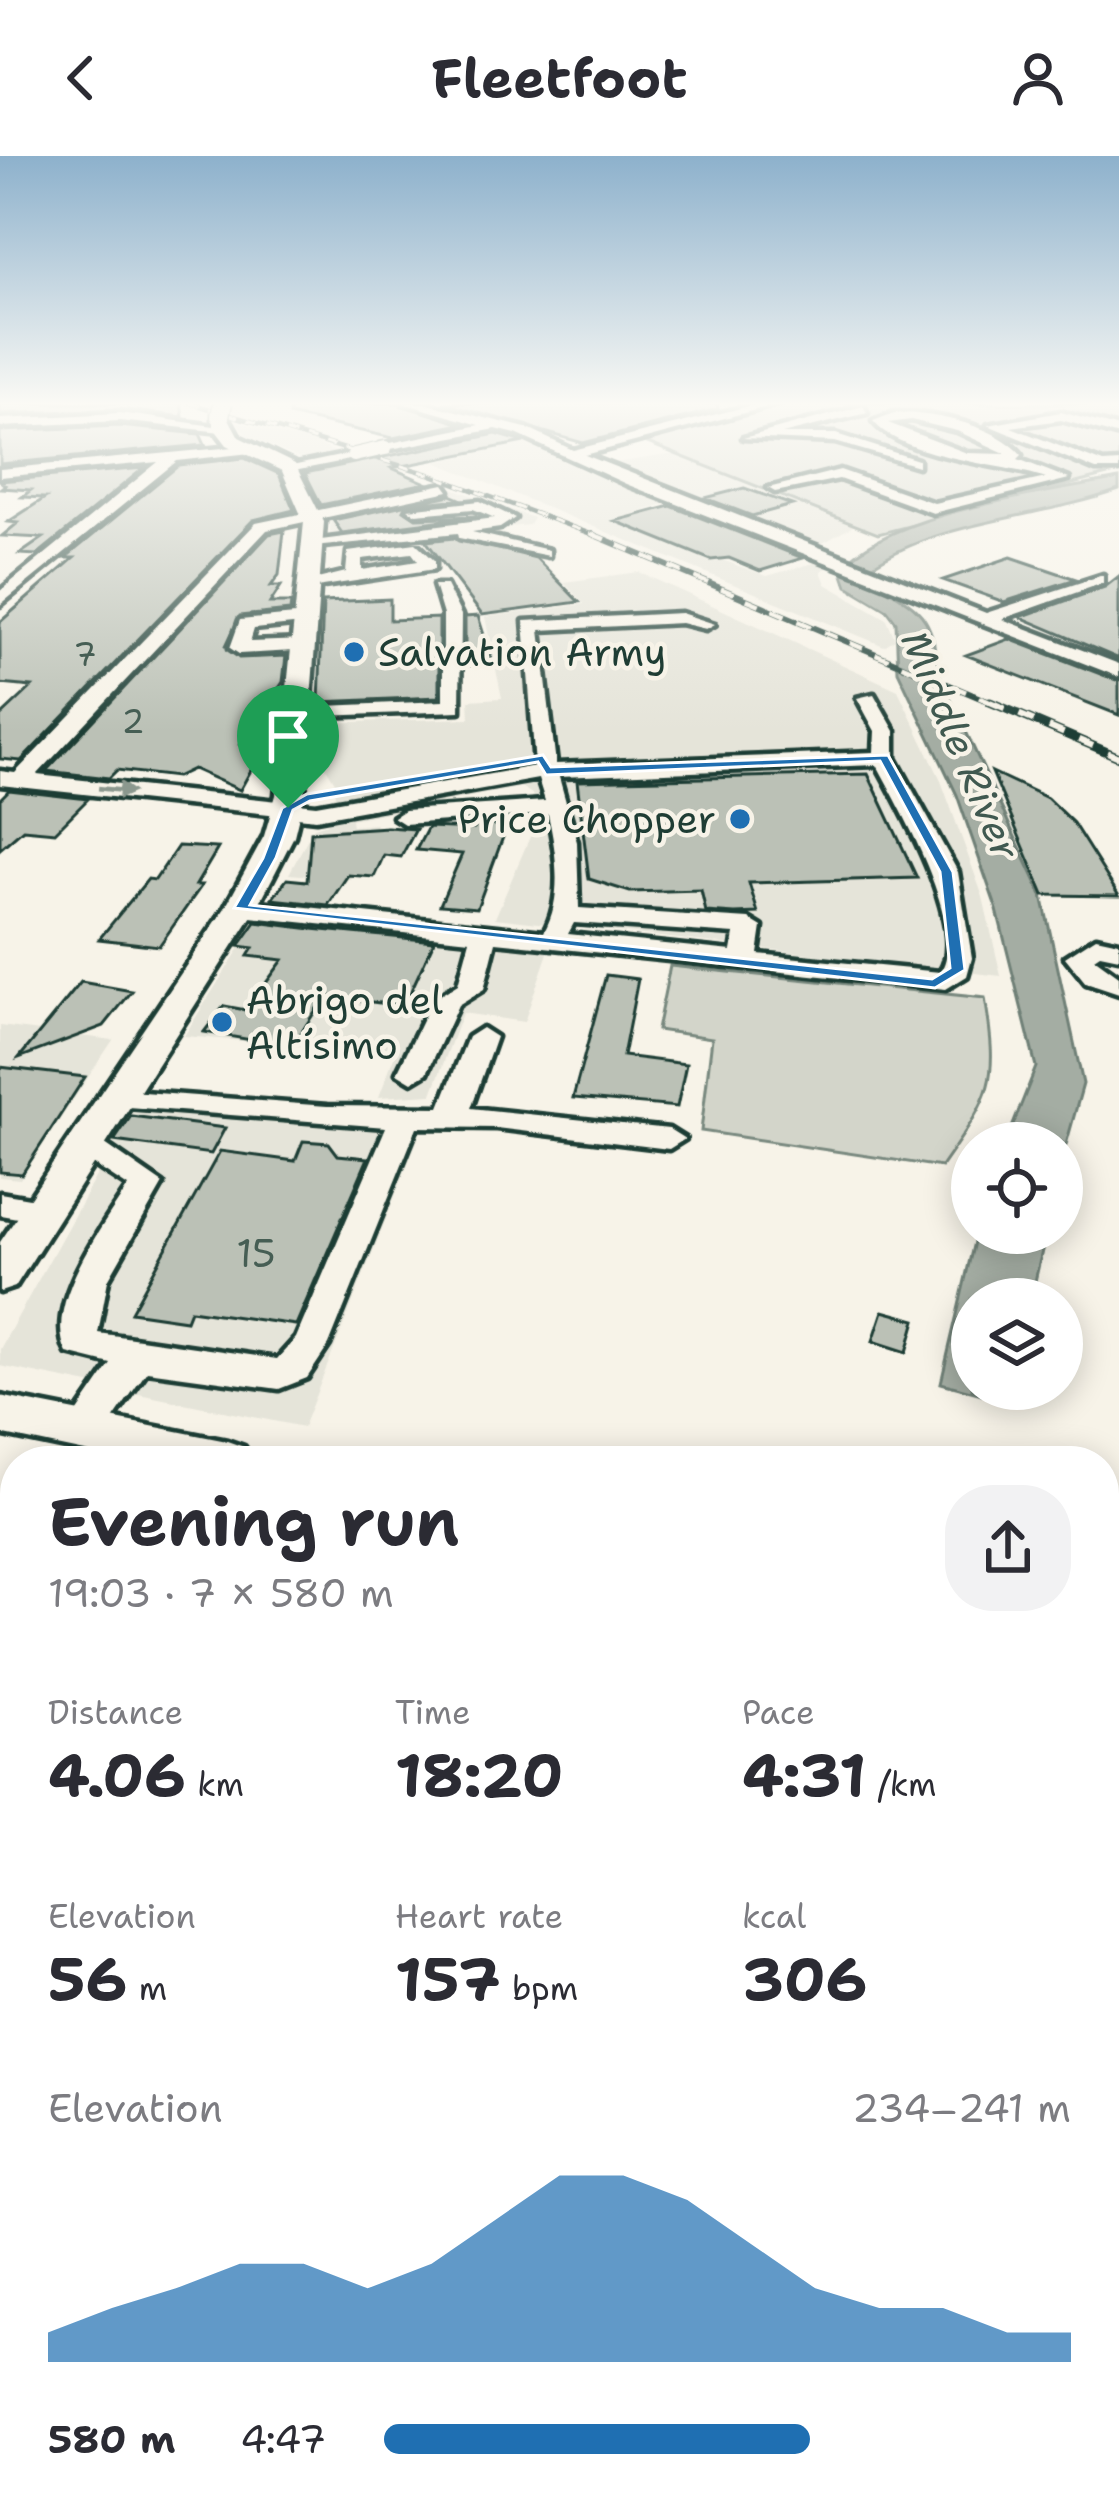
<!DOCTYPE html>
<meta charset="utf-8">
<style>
body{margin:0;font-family:"Shantell Sans",sans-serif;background:#f2f2f3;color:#2b2b33;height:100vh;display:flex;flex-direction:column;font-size:45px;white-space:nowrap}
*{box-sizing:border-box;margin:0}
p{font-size:39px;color:#7c7c81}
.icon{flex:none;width:66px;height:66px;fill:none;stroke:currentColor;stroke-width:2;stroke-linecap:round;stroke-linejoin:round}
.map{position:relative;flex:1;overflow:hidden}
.side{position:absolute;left:0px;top:1290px;width:1119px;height:1065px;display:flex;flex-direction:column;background:#fff;border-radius:48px 48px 0 0;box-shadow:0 6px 30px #0003}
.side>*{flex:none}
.fabs{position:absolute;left:951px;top:966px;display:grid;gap:24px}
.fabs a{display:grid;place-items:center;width:132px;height:132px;border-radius:50%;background:#fff;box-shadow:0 6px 30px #0003;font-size:60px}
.pin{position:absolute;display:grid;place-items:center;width:102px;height:102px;color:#fff;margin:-123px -51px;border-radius:50% 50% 50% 0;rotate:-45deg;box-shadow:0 0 12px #0007}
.pin .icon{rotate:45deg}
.round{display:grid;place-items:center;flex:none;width:126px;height:126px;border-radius:48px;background:#f2f2f3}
.head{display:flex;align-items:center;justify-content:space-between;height:204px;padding:0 48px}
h1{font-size:66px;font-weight:700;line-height:90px}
.figures{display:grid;grid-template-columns:repeat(3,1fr);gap:18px;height:204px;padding:12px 48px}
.figures div{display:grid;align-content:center}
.figures b{font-size:60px;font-weight:700}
.figures small{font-size:33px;font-weight:400}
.figures p{font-size:33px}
.chart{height:336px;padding:24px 48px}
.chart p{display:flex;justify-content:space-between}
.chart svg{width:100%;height:216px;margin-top:12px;fill:#1f6fb2;opacity:.7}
ul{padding:0 48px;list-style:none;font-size:39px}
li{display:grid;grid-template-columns:192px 144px 1fr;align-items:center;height:90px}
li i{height:30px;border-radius:15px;background:#1f6fb2}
header{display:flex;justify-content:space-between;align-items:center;height:156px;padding:0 48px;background:#fff;font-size:54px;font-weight:700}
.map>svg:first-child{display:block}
.built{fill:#e5e4d9}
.green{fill:#d3d5ca;stroke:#79897f;stroke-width:3}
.water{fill:#a4ada3;stroke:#6f8077;stroke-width:3}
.building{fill:#bbc1b6;stroke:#1f3d34;stroke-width:3}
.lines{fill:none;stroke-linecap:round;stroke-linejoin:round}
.minor-casing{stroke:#1f3d34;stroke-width:9}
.major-casing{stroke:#1f3d34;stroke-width:9}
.minor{fill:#f7f3e8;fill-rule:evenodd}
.major{fill:#f7f3e8;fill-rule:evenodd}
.rail-far2-casing{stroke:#1f3d34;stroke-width:4.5}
.rail-far1-casing{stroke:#1f3d34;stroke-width:6}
.rail-casing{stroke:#1f3d34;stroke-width:9}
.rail-far2{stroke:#f7f3e8;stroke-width:3;stroke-dasharray:10;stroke-linecap:butt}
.rail-far1{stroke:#f7f3e8;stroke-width:4.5;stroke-dasharray:14;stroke-linecap:butt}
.rail{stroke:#f7f3e8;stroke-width:6;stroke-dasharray:16;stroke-linecap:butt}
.minor-bridge-casing{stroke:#1f3d34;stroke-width:16;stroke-linecap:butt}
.major-bridge-casing{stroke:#1f3d34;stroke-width:21;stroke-linecap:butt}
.minor-bridge{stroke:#f7f3e8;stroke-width:14}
.major-bridge{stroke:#f7f3e8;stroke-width:18}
.oneway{fill:#8b988e}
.route{fill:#1f6fb2;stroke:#fff;stroke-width:3;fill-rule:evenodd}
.poi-dot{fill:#1f6fb2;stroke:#f7f3e8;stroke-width:4.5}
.labels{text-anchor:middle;stroke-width:9;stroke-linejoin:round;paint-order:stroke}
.far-number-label{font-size:33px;fill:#465e54}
.far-poi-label{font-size:39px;fill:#1f3d34;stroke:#f7f3e8;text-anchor:start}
.far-water-label{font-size:39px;font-style:italic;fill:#405950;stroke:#f7f3e8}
.number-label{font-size:39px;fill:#465e54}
</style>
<header><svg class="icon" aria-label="back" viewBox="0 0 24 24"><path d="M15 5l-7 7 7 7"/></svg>Fleetfoot<svg class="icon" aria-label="person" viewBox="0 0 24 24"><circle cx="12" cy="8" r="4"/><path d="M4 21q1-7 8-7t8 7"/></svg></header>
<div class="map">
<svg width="1119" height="2353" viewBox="0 0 1119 2353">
<rect width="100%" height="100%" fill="#f7f3e8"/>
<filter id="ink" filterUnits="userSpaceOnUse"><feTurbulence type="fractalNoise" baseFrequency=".00833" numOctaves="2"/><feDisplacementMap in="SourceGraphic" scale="24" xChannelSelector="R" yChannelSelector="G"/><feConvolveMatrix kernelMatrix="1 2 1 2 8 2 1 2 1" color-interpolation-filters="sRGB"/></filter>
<g filter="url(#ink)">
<!-- built -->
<path class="built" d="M236 265 318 288 339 298 304 305 246 279Z
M528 286 587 311 675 298 855 369 821 388 689 340 612 365 767 420 821 405 831 409 821 415 826 428 887 463 895 483 884 490 436 306Z
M450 331 533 362 529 369 330 389V365Z
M639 416 898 534 940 622 983 741 1001 820 495 762 538 662 532 638 521 631 351 663 352 670 376 668 350 723 289 718 314 671 328 667 337 629 324 608V567L470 562 469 544 502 542 485 461 584 448 564 426Z
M260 760 549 794 524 866 462 857 432 938 379 941 395 898 184 880Z
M0 870 113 884 20 1023 0 1021Z
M136 948 300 968 422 972 303 1271 0 1210V1193Z
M15 1354V1698H3L0 1368Z"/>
<!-- green -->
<path class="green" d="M789 247 1119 248V316L878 378 640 284Z
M670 810 985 842C1000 930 990 940 941 1011L701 975 712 882 657 874Z
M1104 1531 1119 1542V1803L1104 1793Z"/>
<!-- water -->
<path class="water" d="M1119 323V334C1039 363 942 363 870 411L876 428C917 448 936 463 936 511L1042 739 1083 928 1062 1003V987H1006L1036 911 997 754 957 639 898 515 896 466 887 454 847 430 841 413C885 356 1048 337 1119 323Z
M976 1077H1046L1031 1143H972V1233H1014L1011 1246 941 1227Z
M1104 1808 1119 1818V2000L1104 1983Z"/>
<!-- building -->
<path class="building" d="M0 247H181L183 261 119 253 0 258Z
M290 247H399L461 268 393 282 289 259Z
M443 247H717L718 253 583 287Z
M119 270 200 278 205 289 0 308V275Z
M496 278 524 286 392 312 426 327 321 349 305 317Z
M244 302 279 318 294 354 253 364 21 605 0 603V561L32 531 0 528V466L74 402H65L179 309Z
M144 312 37 399 20 398 43 382 2 380 18 367 8 366 45 342 22 341 31 334 1 332 5 329 0 325Z
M744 332 792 349 752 360 705 342Z
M451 339 460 343 407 349 404 354 416 362 477 360 342 377 333 364Z
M671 350 803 402 760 415 729 402 711 404 615 365Z
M284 375 279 419 271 430H281L270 447H291L290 455 240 460 226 490 239 502 286 500 283 526 241 588 251 589 245 598H260L240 634 193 613 176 621 117 614 109 622 46 615 269 378Z
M454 382 536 402 579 446 482 459 426 385Z
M1011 401 1076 423 1004 446 943 424Z
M1119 420V503L1020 461 1105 431Z
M390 443V464L439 462V541L319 546 323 446Z
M478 460 493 508 465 510V461Z
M1009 483 1119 525V559L966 499Z
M992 616 1047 642 1073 667 1119 740 1044 739Z
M868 618 917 722 749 727 758 757 735 758 706 756 701 734 630 736 589 723 577 625Z
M9 634 88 643 55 676 23 673 0 693V643Z
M477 668 507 670 477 752 440 749 462 698 416 694 428 671 474 673Z
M387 671 416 673 401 701 384 699 374 721 348 719 328 749 272 743 287 723 307 725 311 676Z
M178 690 218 692 196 729H202L159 790 99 783 148 723 155 724Z
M256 766 312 773 434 785 404 850 325 840 292 891 204 876 224 850 246 854 283 804 248 800 253 792 239 790Z
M606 819 638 823 623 900 686 908 677 951 573 942Z
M81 826 132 835 104 870 19 902Z
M0 911 85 921 22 1018 0 1016Z
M131 960 225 972 211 998 114 985Z
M303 985 329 987 338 999 368 1002 296 1169 190 1154 186 1164 131 1156 220 995 295 1005Z
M883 1155 916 1164 907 1196 873 1185Z"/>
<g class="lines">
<!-- minor casing -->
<g class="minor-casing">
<path id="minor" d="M403 247H424L526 272 573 294 761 247H782L585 299 986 457 1103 419V427L1002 463 1119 508V521L626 328 516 278 496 273 380 295V289L480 269Z
M863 250 867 257 782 278H836L918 304V310L835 286 743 282Z
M1061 256 1119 272V280L1061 264 1011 271 1103 307 1119 306V314H1096L988 269Z
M119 257 229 272 222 276 119 265 0 271V263Z
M894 257C931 256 998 269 1022 299L1018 303 1069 323 933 357 839 323 775 336 768 332 840 314 934 347 1046 322C1000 307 902 302 873 265ZM911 264 957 275 1007 298 967 297 888 267Z
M255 289 260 296 177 305 0 449V435L158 306 0 321V313Z
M359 296 354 303 289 316 282 312Z
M444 328 449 335 267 374 37 619 316 649 535 610 524 465 681 457 715 468 706 473 681 467 540 474 556 608 874 596 875 575 857 542 874 538 895 575V602L958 716 972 802 967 820 946 833 496 786 484 833 458 849 427 917 412 926 397 917 432 844 458 828 470 784 241 760 228 752 241 744 544 776C564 741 556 696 548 658L404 668 393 661 404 654 545 645 538 623 316 663 0 629V615L15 617 256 367ZM877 609C899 650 970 774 940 816L758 798 762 771 749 763 579 752 577 686 559 621ZM574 767 735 778 732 795 568 778Z
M480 345 515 362 500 372 472 376 549 394V400L459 382 458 377 313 391 305 386 495 362 473 353 416 358 408 353Z
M416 387 435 405V413L310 432 301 427 346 416 348 396ZM412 397 418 405 362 414V403Z
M434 429H446L461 459 460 555 294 561 291 557 301 551 443 545V459Z
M306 458 312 459V467L254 473 250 486 304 484 311 486V494L239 498 230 492 240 464Z
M1096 781 1119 786V802L1100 798 1094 802 1119 820V838L1086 827 1065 801Z
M482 872 496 881 471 952 669 973 685 983 669 993 496 972 417 971 329 1189 307 1222 279 1233 147 1215 97 1287 83 1292 69 1287 64 1276 111 1208 67 1197C42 1151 103 1069 128 1031L73 995 68 988 73 981H95L163 1028 108 1124 98 1177 277 1203 296 1182 386 971 115 950 104 947 100 940 104 933 327 950 440 951 468 881Z
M0 1037 53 1046 57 1054 41 1066 0 1059Z
M15 1580V1628L0 1634V1586Z
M313 2340H393L399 2353H319Z"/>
</g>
<!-- major casing -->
<g class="major-casing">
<path id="major" d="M214 257H226L239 281 295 308 324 366 304 639 294 680 257 752 15 1131 0 1136V1086L225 752 264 680 276 639 304 366 282 315 227 289 214 272Z
M0 1240 227 1285 244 1291 252 1305H128L0 1278Z
M1104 1428 1119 1429V1479L1104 1478Z
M15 1775V1842L0 1849V1781Z
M0 2021 15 2027V2152L0 2146Z
M26 2340H108L111 2353H29Z"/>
</g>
<!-- minor -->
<use href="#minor" class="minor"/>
<!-- major -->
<use href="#major" class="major"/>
<!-- rail-far2 casing -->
<g class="rail-far2-casing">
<path id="rail-far2" d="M190 247 429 318 599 381"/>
</g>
<!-- rail-far1 casing -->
<g class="rail-far1-casing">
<path id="rail-far1" d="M592 378 997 549"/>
</g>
<!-- rail casing -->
<g class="rail-casing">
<path id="rail" d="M990 546 1119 601"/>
</g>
<!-- rail-far2 -->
<use href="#rail-far2" class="rail-far2"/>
<!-- rail-far1 -->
<use href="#rail-far1" class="rail-far1"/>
<!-- rail -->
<use href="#rail" class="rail"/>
<!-- minor-bridge casing -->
<g class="minor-bridge-casing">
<path id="minor-bridge" d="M354 299 385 292"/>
</g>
<!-- major-bridge casing -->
<g class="major-bridge-casing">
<path id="major-bridge" d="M220 260 223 247"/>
</g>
<!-- minor-bridge -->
<use href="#minor-bridge" class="minor-bridge"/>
<!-- major-bridge -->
<use href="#major-bridge" class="major-bridge"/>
</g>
<!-- one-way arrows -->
<defs><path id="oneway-solid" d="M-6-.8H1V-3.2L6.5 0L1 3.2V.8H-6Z" transform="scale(3)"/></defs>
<use class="oneway" href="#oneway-solid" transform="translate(116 634) rotate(6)"/>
</g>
<!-- sky -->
<linearGradient id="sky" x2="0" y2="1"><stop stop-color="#8db1cc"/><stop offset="0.43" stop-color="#fbfaf5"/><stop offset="1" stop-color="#fbfaf5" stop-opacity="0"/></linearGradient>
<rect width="1119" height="576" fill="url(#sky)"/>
<!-- route -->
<path class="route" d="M888 599 953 716 965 814 935 832 234 752 263 702 282 652 307 638 543 599 551 611ZM880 605 940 716 950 812 932 823 250 749 276 702 293 654 310 645 538 606 546 619Z"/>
<!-- markers -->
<g class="poi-dot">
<circle cx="354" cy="496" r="12"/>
<circle cx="740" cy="663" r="12"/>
<circle cx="222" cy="866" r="12"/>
</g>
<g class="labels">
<!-- far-number labels -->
<g class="far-number-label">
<text x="85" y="510">7</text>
<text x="133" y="577">2</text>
</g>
<!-- far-poi labels -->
<g class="far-poi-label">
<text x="378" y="510">Salvation Army</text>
<text x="716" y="677" text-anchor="end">Price Chopper</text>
<text x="246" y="858">Abrigo del<tspan x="246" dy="45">Altísimo</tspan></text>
</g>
<!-- far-water labels -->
<g class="far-water-label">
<text transform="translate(961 589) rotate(67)" y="14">Middle River</text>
</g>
<!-- number labels -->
<g class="number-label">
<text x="256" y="1111">15</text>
</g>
</g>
</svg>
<div class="fabs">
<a><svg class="icon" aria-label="locate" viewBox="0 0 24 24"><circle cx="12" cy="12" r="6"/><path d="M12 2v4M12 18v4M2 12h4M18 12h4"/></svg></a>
<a><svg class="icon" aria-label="layers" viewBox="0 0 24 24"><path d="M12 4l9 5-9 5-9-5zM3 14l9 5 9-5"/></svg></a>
</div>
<div class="pin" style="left:288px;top:652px;background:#1e9e55"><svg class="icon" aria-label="arrive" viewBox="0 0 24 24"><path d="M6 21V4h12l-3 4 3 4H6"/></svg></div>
<section class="side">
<div class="head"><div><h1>Evening run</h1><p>19:03 · 7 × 580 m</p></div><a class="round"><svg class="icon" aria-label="share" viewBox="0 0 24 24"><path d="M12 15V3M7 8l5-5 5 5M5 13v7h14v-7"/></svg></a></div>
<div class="figures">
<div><p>Distance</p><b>4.06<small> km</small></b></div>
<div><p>Time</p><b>18:20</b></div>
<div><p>Pace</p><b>4:31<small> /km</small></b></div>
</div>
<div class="figures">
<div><p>Elevation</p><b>56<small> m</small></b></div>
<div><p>Heart rate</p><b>157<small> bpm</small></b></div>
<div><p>kcal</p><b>306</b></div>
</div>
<div class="chart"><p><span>Elevation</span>234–241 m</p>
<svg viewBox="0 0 160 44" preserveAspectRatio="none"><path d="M0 44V38L10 33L20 29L30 24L40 24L50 29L60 24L70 15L80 6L90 6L100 11L110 20L120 29L130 33L140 33L150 38L160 38V44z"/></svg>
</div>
<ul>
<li><b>580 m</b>4:47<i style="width:62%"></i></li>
</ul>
</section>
</div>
